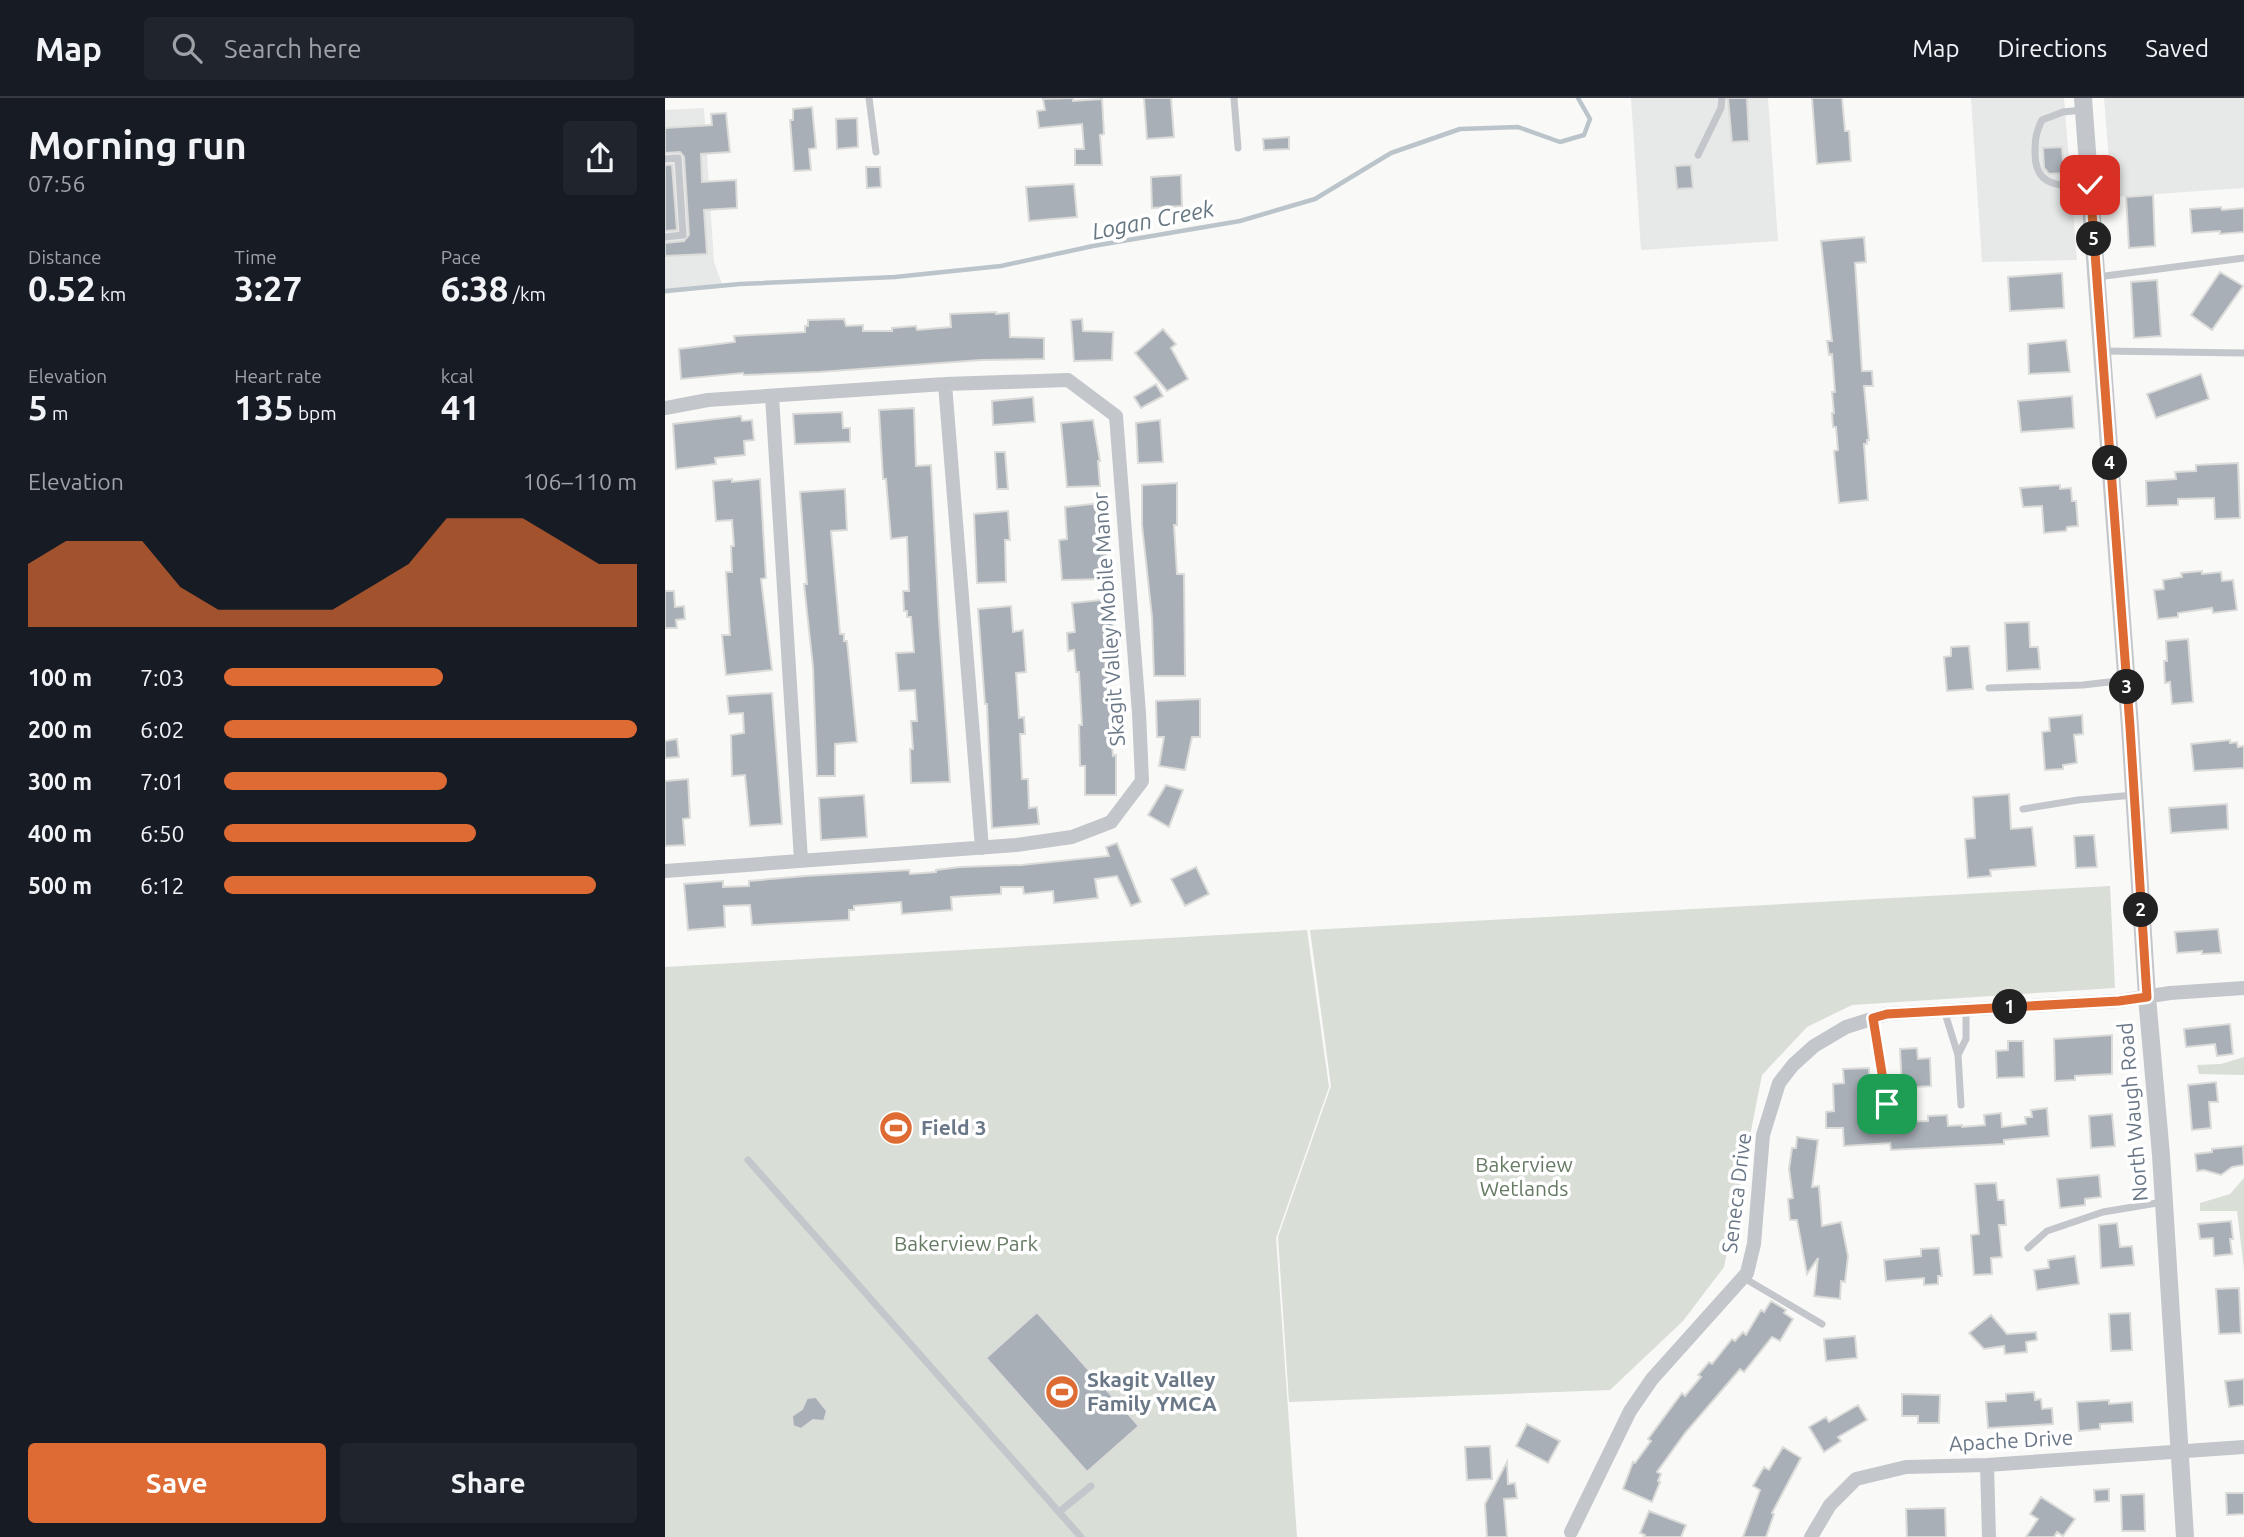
<!DOCTYPE html>
<meta charset="utf-8">
<style>
body{margin:0;font-family:Ubuntu,sans-serif;background:#20242c;color:#f1f3f6;height:100vh;display:flex;flex-direction:column;font-size:26px;white-space:nowrap}
*{box-sizing:border-box;margin:0}
p{font-size:23px;color:#9ea1a6}
.icon{flex:none;width:38px;height:38px;fill:none;stroke:currentColor;stroke-width:2;stroke-linecap:round;stroke-linejoin:round}
.map{position:relative;flex:1;overflow:hidden}
.side{display:flex;flex-direction:column;background:#171b24;width:665px}
.side>*{flex:none}
.pin{position:absolute;display:grid;place-items:center;width:60px;height:60px;color:#fff;margin:-30px;border-radius:14px;box-shadow:0 4px 10px #0006}
.km{position:absolute;width:35px;height:35px;margin:-18px;border-radius:50%;background:#222;color:#fff;font-size:19px;line-height:35px;text-align:center}
.round{display:grid;place-items:center;flex:none;width:74px;height:74px;border-radius:7px;background:#20242c}
.overview{display:flex;align-items:center;justify-content:space-between;height:119px;padding:0 28px}
h1{font-size:38px;font-weight:600;line-height:52px}
.stats{display:grid;grid-template-columns:repeat(3,1fr);gap:10px;height:119px;padding:7px 28px}
.stats div{display:grid;align-content:center}
.stats b{font-size:35px;font-weight:600}
.stats small{font-size:19px;font-weight:400}
.stats p{font-size:19px}
.chart{height:196px;padding:14px 28px}
.chart p{display:flex;justify-content:space-between}
.chart svg{width:100%;height:126px;margin-top:7px;fill:#de6b33;opacity:.7}
.button{display:flex;gap:14px;margin-top:auto;padding:14px 28px}
.button a{flex:1;height:80px;border-radius:7px;background:#de6b33;color:#fff;font-size:28px;font-weight:600;line-height:80px;text-align:center}
.button a+a{background:#20242c;color:#f1f3f6}
ul{padding:0 28px;list-style:none;font-size:23px}
li{display:grid;grid-template-columns:112px 84px 1fr;align-items:center;height:52px}
li i{height:18px;border-radius:9px;background:#de6b33}
header{display:flex;align-items:center;gap:42px;box-sizing:border-box;height:98px;padding:0 35px;background:#171b24;border-bottom:2px solid #363941}
header strong{font-size:33px}
nav{display:flex;gap:38px;margin-inline-start:auto;font-size:24px}
.search{width:490px;height:63px;background:#20242c;display:flex;align-items:center;gap:18px;box-sizing:border-box;padding:0 24px;border-radius:7px;color:#9ea1a6;font-size:26px}
main{display:flex;flex:1;min-height:0}
.map>svg:first-child{display:block}
.built{fill:#e7e8e8}
.green{fill:#d9ded7}
.lines{fill:none;stroke-linecap:round;stroke-linejoin:round}
.stream{stroke:#bbc4ca;stroke-width:4.5}
.building{fill:#a8afb6;stroke:#dbdbd9;stroke-width:2}
.service{stroke:#c3c6ca;stroke-width:7}
.minor{stroke:#c3c6ca;stroke-width:14}
.tertiary{stroke:#c3c6ca;stroke-width:18}
.route-casing{stroke:#fff;stroke-width:14}
.route{stroke:#de6b33;stroke-width:9}
.labels{text-anchor:middle;stroke-width:7;stroke-linejoin:round;paint-order:stroke}
.street-label{font-size:21px;fill:#6a7787;stroke:#fff}
.poi-label{font-size:21px;font-weight:bold;fill:#6a7787;stroke:#fff;text-anchor:start}
.park-label{font-size:21px;fill:#667a64;stroke:#fff}
.water-label{font-size:23px;font-style:italic;fill:#667782;stroke:#fff}
</style>
<header>
<strong>Map</strong>
<div class="search"><svg class="icon" aria-label="search" viewBox="0 0 24 24"><circle cx="10" cy="10" r="6"/><path d="M15 15l6 6"/></svg>Search here</div>
<nav><a>Map</a><a>Directions</a><a>Saved</a></nav>
</header>
<main>
<section class="side">
<div class="overview"><div><h1>Morning run</h1><p>07:56</p></div><a class="round"><svg class="icon" aria-label="share" viewBox="0 0 24 24"><path d="M12 15V3M7 8l5-5 5 5M5 13v7h14v-7"/></svg></a></div>
<div class="stats">
<div><p>Distance</p><b>0.52<small> km</small></b></div>
<div><p>Time</p><b>3:27</b></div>
<div><p>Pace</p><b>6:38<small> /km</small></b></div>
</div>
<div class="stats">
<div><p>Elevation</p><b>5<small> m</small></b></div>
<div><p>Heart rate</p><b>135<small> bpm</small></b></div>
<div><p>kcal</p><b>41</b></div>
</div>
<div class="chart"><p><span>Elevation</span>106–110 m</p>
<svg viewBox="0 0 160 44" preserveAspectRatio="none"><path d="M0 44V22L10 14L20 14L30 14L40 30L50 38L60 38L70 38L80 38L90 30L100 22L110 6L120 6L130 6L140 14L150 22L160 22V44z"/></svg>
</div>
<ul>
<li><b>100 m</b>7:03<i style="width:53%"></i></li>
<li><b>200 m</b>6:02<i style="width:100%"></i></li>
<li><b>300 m</b>7:01<i style="width:54%"></i></li>
<li><b>400 m</b>6:50<i style="width:61%"></i></li>
<li><b>500 m</b>6:12<i style="width:90%"></i></li>
</ul>
<div class="button"><a>Save</a><a>Share</a></div>
</section>
<div class="map">
<svg width="1579" height="1439" viewBox="0 0 1579 1439">
<rect width="100%" height="100%" fill="#f9f9f7"/>
<!-- built -->
<path class="built" d="M966 0H1103L1113 143 976 152Z
M1306 0H1399L1412 162 1317 164Z
M1439 0H1579V90L1447 99Z
M39 10 49 164 58 189 0 196V12Z"/>
<!-- green -->
<path class="green" d="M1445 788 1450 890 1187 907 1142 929 1097 977 1059 1169 1018 1223 945 1292 624 1304 613 1139 666 988 645 832Z
M642 832 664 989 611 1140 632 1439H0V869Z
M1579 959V977L1534 976 1532 967 1556 966Z
M1579 1080V1171L1572 1113H1535V1105L1565 1096Z"/>
<g class="lines">
<!-- stream -->
<path class="stream" d="M0 193 75 186 230 179 336 168 428 148 575 123 650 101 726 55 795 31 853 29 895 44 919 37 925 21 913 0"/>
</g>
<!-- building -->
<path class="building" d="M408 0V3L437 1 439 36 435 37 437 67H410V51H419L417 26 374 30 372 13 380 12 378 1Z
M479 0H506L509 39 482 41Z
M1063 0H1082L1084 43 1067 44Z
M1147 0H1177L1180 33H1184L1186 63 1152 66Z
M147 9 151 50 144 51 146 72 129 73 125 22H128V11Z
M61 15 65 54 36 56 37 84 71 82 72 110 39 112 42 156 0 158V145L19 143 24 137 19 59 15 54 0 55V30L47 27 46 16Z
M192 20 193 49 172 51 171 21Z
M624 39V51L599 52 598 41Z
M1397 49 1399 75 1384 76 1379 70 1378 50Z
M0 67H7L12 132 0 133Z
M1026 67 1028 90 1012 91 1010 68Z
M201 69H215L216 89 202 90Z
M516 77 517 108 487 110 486 79Z
M409 86 412 119 364 123 361 89Z
M1488 97 1490 148 1464 150 1461 99Z
M1556 109 1557 112 1579 110V134L1555 136V133L1527 135 1525 111Z
M1199 139 1201 164 1190 165 1197 273H1207L1208 288H1199L1204 342H1202V346H1199L1203 402 1174 405 1169 353 1173 352 1171 329H1168L1167 315H1169L1167 294H1170L1167 256 1164 257 1162 243H1167L1156 143Z
M1555 174 1578 188 1547 232 1526 217Z
M1397 175 1399 210 1345 213 1343 179Z
M1492 182 1496 238 1469 240 1466 184Z
M331 214V216L344 215 345 239 379 240V261L316 262 154 274 79 277 78 275 16 281 14 251 70 244 69 238 140 234V228H143V222L179 221 181 228 198 227V233H227V230L251 228 252 232 286 229 285 216Z
M417 221 418 233 448 234 447 262 409 263 406 222Z
M498 231 511 246 506 250 523 281 502 293 470 255Z
M1401 242 1405 274 1364 276 1363 246Z
M1536 276 1544 301 1491 320 1482 296Z
M491 286 498 298 476 310 469 299Z
M1407 298 1409 330 1356 334 1353 303Z
M368 299 370 324 328 327 327 303Z
M249 310 251 368 266 367 274 521 285 684 246 685 245 651H248L246 623H252L250 592 234 593 231 555 249 554 246 519H242V513H239L238 493H244L242 439 226 441 221 381H218L214 312Z
M177 314 178 330H185V344L130 346 128 316Z
M76 318 77 323 87 322 89 342 79 343 80 357 50 360 51 366 11 371 8 326Z
M428 322 435 363H433L435 388 402 389 396 325Z
M495 322 498 364 473 365 471 325Z
M330 354H340L343 391H332Z
M1573 365 1575 420 1550 421 1549 400 1513 401V407L1482 408 1481 383 1511 381 1510 374 1531 373V367Z
M67 381V384L95 381 101 480 96 481 107 572 61 577 57 537H65L61 474H67L66 448H69L67 422 51 423 48 383Z
M512 385V427H509L512 476H519L520 578H489L487 519 477 427V387Z
M1395 387V391L1406 390 1407 403H1411L1413 428 1402 429 1401 433 1379 435 1377 408 1358 409 1355 390Z
M180 391 182 432 166 433 175 536H179V543H182L192 644 170 646V678H152L148 569 139 486H142L135 394Z
M436 405V409H440L443 481 397 482 394 442 402 441 400 409Z
M343 413 345 442H340L341 484 312 485 309 416Z
M1537 473V476L1556 474 1557 483 1568 482 1572 512 1548 515 1547 510 1513 515V519L1493 521 1489 492 1499 491 1498 482 1517 479 1516 475Z
M0 493H9L10 509 19 508 20 521 11 522 12 530H0Z
M446 501 450 571 445 572 448 623H455L456 634 446 635 448 658 451 657V697H420V668H415L414 627H417L414 574H411L409 552 403 553 402 535 410 534 407 505Z
M346 508 348 534 358 532 361 574 351 575 354 620 359 619 360 636H355L357 681H363L364 710 372 709 374 726 327 730 322 606H320L313 511Z
M1364 524 1365 549H1373L1375 571 1342 573 1340 525Z
M1523 541 1528 604 1507 606 1505 584 1500 585 1499 563H1502L1501 543Z
M1304 548 1308 591 1282 593 1279 559 1286 558V549Z
M107 595 117 726 85 728 80 677 67 678 66 637 79 635 78 615 64 616 62 598Z
M535 601V639H527L520 672 494 668 499 639H492L491 603Z
M1417 617 1418 636 1409 637 1412 665 1398 667V671L1380 672 1377 634 1385 633 1384 620Z
M12 641 14 659 0 660V643Z
M1565 642V645L1572 644 1573 649 1579 648V670L1529 673 1526 646Z
M23 681 25 720 18 721 20 747 0 748V683Z
M501 687 518 692 504 729 483 717Z
M1344 696 1346 731 1367 729 1371 768 1325 772 1326 778 1303 780 1300 741 1310 740 1308 699Z
M199 697 202 739 156 742 154 700Z
M1562 706 1563 731 1506 735 1504 710Z
M1429 737 1432 769 1411 770 1409 738Z
M452 745 476 804 466 808 452 778 430 781 433 800 389 805 388 793 359 796 358 789H336V796L286 799 287 812 237 816 236 804 189 808V812H184V822L87 827 85 807 59 808 60 829 23 832 19 786 58 783V789L84 788V783L140 778 244 772 245 776 271 774V772L295 769 356 767 444 758 441 749Z
M531 769 544 796 520 808 506 781Z
M1553 831 1556 855 1537 856V853L1512 855 1510 834Z
M1565 926 1568 956 1552 958 1550 946 1521 949 1519 931Z
M1447 937V976L1410 978V982L1390 983 1389 941Z
M1343 943H1358L1359 979 1332 980 1331 953 1343 952Z
M1252 950 1253 961 1265 960 1266 988 1237 990 1235 951Z
M1204 970 1205 1001H1202L1203 1025 1263 1023V1018L1282 1017 1283 1028 1297 1027V1029L1320 1027 1319 1017 1336 1015 1337 1029 1361 1026 1360 1019H1367L1366 1012 1382 1010 1384 1038 1339 1042V1046L1226 1052 1225 1045 1179 1048 1178 1030H1161V1014L1169 1013 1168 986 1179 985 1178 971Z
M1551 984 1553 1004H1544L1546 1030 1527 1032 1523 987Z
M1447 1016 1450 1048 1426 1050 1424 1018Z
M1132 1039 1153 1042 1147 1089 1154 1088 1157 1128 1176 1124 1183 1158 1180 1184 1176 1183 1175 1201 1149 1198 1153 1160 1142 1176 1132 1122H1125L1123 1101 1128 1100 1124 1071 1127 1050H1131Z
M1578 1048 1579 1067 1567 1069 1556 1077 1539 1072 1532 1073 1530 1056 1547 1054V1051Z
M1434 1077 1436 1099 1420 1101V1107L1395 1110 1392 1081Z
M1331 1085 1333 1102H1339L1341 1127H1334L1337 1159 1326 1160 1327 1176 1309 1177 1306 1137 1314 1136 1310 1086Z
M1566 1123 1568 1141H1565L1567 1156 1549 1158 1548 1140 1535 1141 1533 1126Z
M1452 1125 1455 1149 1467 1148 1469 1167 1436 1170 1434 1127Z
M1274 1150 1277 1178H1273V1186L1259 1187V1180L1221 1183 1219 1162 1256 1158V1151Z
M1410 1158 1414 1186 1372 1192 1369 1172 1384 1170 1383 1162Z
M1574 1190 1576 1235 1554 1236 1551 1191Z
M1106 1203 1121 1212 1119 1215 1128 1221 1115 1243 1107 1239 1079 1274 1075 1271 1020 1335 992 1374 996 1376 993 1383 995 1384 987 1404 958 1391 968 1364 970 1365 986 1343 983 1341 1017 1295 1020 1298 1036 1279 1033 1277 1044 1264 1047 1266 1067 1241 1070 1243 1078 1234 1081 1237 1096 1212 1099 1214Z
M372 1214 474 1328 422 1374 321 1260Z
M1465 1215 1467 1252 1446 1253 1444 1216Z
M1326 1217 1342 1236 1371 1234 1372 1242 1361 1244 1362 1254 1340 1256 1339 1248 1319 1251 1304 1235Z
M1190 1238 1192 1260 1161 1263 1159 1241Z
M1579 1281V1307L1564 1309 1560 1283Z
M1369 1294 1370 1302 1376 1301 1377 1311 1387 1310 1388 1326 1323 1330 1321 1304 1341 1303V1296Z
M1237 1296 1275 1297 1274 1325H1253V1318H1237Z
M151 1299 162 1313 159 1323 148 1322 136 1331 128 1328 127 1318 137 1311 142 1300Z
M1444 1302V1306L1467 1304 1468 1324 1435 1326V1331L1414 1333 1412 1304Z
M1193 1307 1202 1322 1173 1339 1176 1343 1159 1354 1144 1329 1161 1319 1164 1324Z
M862 1326 895 1343 883 1365 851 1348Z
M825 1348 827 1381 802 1382 800 1349Z
M1118 1349 1136 1360 1107 1415 1109 1416 1101 1439H1078L1095 1392 1088 1388 1099 1369 1104 1372Z
M842 1364 843 1386 850 1385 852 1400 839 1401 842 1439H822L820 1406Z
M1444 1391V1403L1430 1404 1429 1392Z
M1561 1395H1579V1416L1562 1417Z
M1479 1396 1480 1433H1457L1456 1397Z
M1376 1399 1410 1421 1398 1438 1392 1434 1389 1439H1361L1373 1421 1365 1416Z
M1280 1410 1281 1439H1242L1241 1411Z
M984 1413 1021 1427 1016 1439H979L980 1437 975 1435Z"/>
<g class="lines">
<!-- service -->
<path class="service" d="M204 0 211 54
M569 0 573 50
M1418 12 1398 14 1377 22C1371 34 1370 41 1370 55 1370 90 1396 88 1424 87
M1033 57 1056 10 1057 0
M0 61 13 60 18 137 0 139
M1432 179 1579 160
M1438 253 1579 255
M1324 590 1418 587 1461 582
M1358 711 1413 702 1469 697
M1279 912 1293 957 1296 1007
M1208 920 1221 1006
M1293 957 1301 941V911
M83 1062 416 1439
M1363 1150 1382 1133 1438 1114 1498 1104
M1079 1180 1157 1226
M394 1414 426 1388"/>
<!-- minor -->
<path class="minor" d="M280 286 317 750
M107 298 136 762
M0 310 43 302 280 286 403 282 451 318 474 615 477 683 446 724 407 739 351 747 0 773
M1322 1367 1324 1439
M906 1434 965 1313 987 1281 1082 1175 1089 1146 1098 1037 1114 985 1128 967 1149 948 1181 929 1222 916 1454 903 1505 895 1579 890
M1146 1439 1165 1407 1191 1381 1241 1369 1322 1367 1579 1349"/>
<!-- tertiary -->
<path class="tertiary" d="M1418 0 1465 629 1482 899 1496 1057 1520 1439"/>
</g>
<g class="lines">
<!-- route casing -->
<g class="route-casing">
<path id="route" d="M1222 1006 1208 920 1222 916 1454 903 1482 899 1465 629 1425 87"/>
</g>
<!-- route -->
<use href="#route" class="route"/>
</g>
<!-- icons -->
<defs>
<g id="stadium-disc" transform="scale(1.75)"><circle r="9.5" fill="#de6b33" stroke="#fff"/><path d="M0-5a6.5 5 0 1 0 0 10a6.5 5 0 1 0 0-10ZM-3.5-1.8h7v3.6h-7Z" fill="#fff"/></g>
</defs>
<g fill-rule="evenodd">
<use href="#stadium-disc" x="231" y="1030"/>
<use href="#stadium-disc" x="397" y="1294"/>
</g>
<g class="labels">
<!-- street labels -->
<g class="street-label">
<text transform="translate(444 521) rotate(-94)" y="7">Skagit Valley Mobile Manor</text>
<text transform="translate(1468 1014) rotate(-95)" y="7">North Waugh Road</text>
<text transform="translate(1072 1095) rotate(-83)" y="7">Seneca Drive</text>
<text transform="translate(1346 1343) rotate(-3)" y="7">Apache Drive</text>
</g>
<!-- poi labels -->
<g class="poi-label">
<text x="256" y="1037">Field 3</text>
<text x="422" y="1289">Skagit Valley<tspan x="422" dy="24">Family YMCA</tspan></text>
</g>
<!-- park labels -->
<g class="park-label">
<text x="859" y="1074">Bakerview<tspan x="859" dy="24">Wetlands</tspan></text>
<text x="301" y="1153">Bakerview Park</text>
</g>
<!-- water labels -->
<g class="water-label">
<text transform="translate(488 122) rotate(-11)" y="8">Logan Creek</text>
</g>
</g>
</svg>
<div class="pin" style="left:1222px;top:1006px;background:#1e9e55"><svg class="icon" aria-label="arrive" viewBox="0 0 24 24"><path d="M6 21V4h12l-3 4 3 4H6"/></svg></div>
<div class="pin" style="left:1425px;top:87px;background:#d93025"><svg class="icon" aria-label="check" viewBox="0 0 24 24"><path d="M5 12l5 5 9-10"/></svg></div>
<b class="km" style="left:1345px;top:909px">1</b>
<b class="km" style="left:1476px;top:812px">2</b>
<b class="km" style="left:1462px;top:589px">3</b>
<b class="km" style="left:1445px;top:365px">4</b>
<b class="km" style="left:1429px;top:141px">5</b>
</div>
</main>
